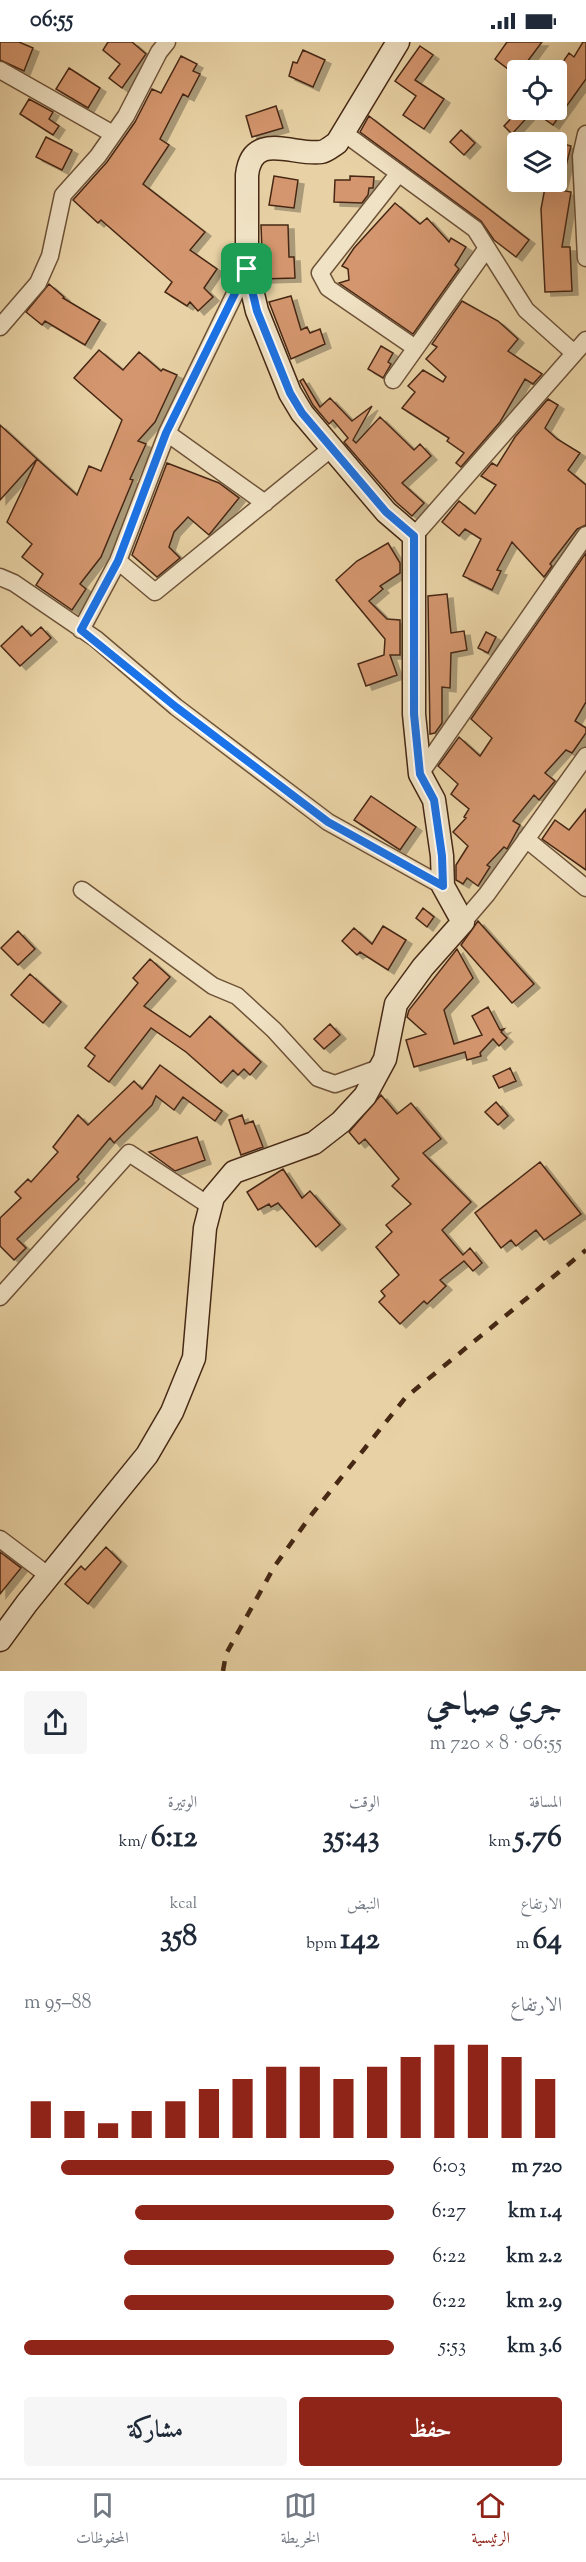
<!DOCTYPE html>
<html lang="ar">
<meta charset="utf-8">
<style>
body{margin:0;font-family:"Sorts Mill Goudy",Amiri,serif;background:#f6f6f7;color:#1f2937;direction:rtl;height:100vh;display:flex;flex-direction:column;font-size:22px;white-space:nowrap}
*{box-sizing:border-box;margin:0}
p{font-size:20px;color:#747a83}
.icon{flex:none;width:33px;height:33px;fill:none;stroke:currentColor;stroke-width:2;stroke-linecap:round;stroke-linejoin:round}
.map{position:relative;height:1629px;overflow:hidden;direction:ltr}
.sheet{display:flex;flex-direction:column;background:#fff;flex:1}
.sheet>*{flex:none}
.fabs{position:absolute;left:507px;top:18px;display:grid;gap:12px}
.fabs a{display:grid;place-items:center;width:60px;height:60px;border-radius:6px;background:#fff;box-shadow:0 6px 24px #0002;font-size:30px}
.pin{position:absolute;display:grid;place-items:center;width:51px;height:51px;color:#fff;margin:-26px;border-radius:12px;box-shadow:0 3px 9px #0006}
.round{display:grid;place-items:center;flex:none;width:63px;height:63px;border-radius:6px;background:#f6f6f7}
.head{display:flex;align-items:center;justify-content:space-between;height:102px;padding:0 24px}
h1{font-size:33px;font-weight:700;line-height:45px}
.figures{display:grid;grid-template-columns:repeat(3,1fr);gap:9px;height:102px;padding:6px 24px}
.figures div{display:grid;align-content:center}
.figures b{font-size:30px;font-weight:700}
.figures small{font-size:16px;font-weight:400}
.figures p{font-size:16px}
.chart{height:168px;padding:12px 24px}
.chart p{display:flex;justify-content:space-between}
.chart svg{width:100%;height:108px;margin-top:6px;stroke:#8f2418;stroke-width:6}
.primary-button{display:flex;gap:12px;margin-top:auto;padding:12px 24px}
.primary-button a{flex:1;height:69px;border-radius:6px;background:#8f2418;color:#fff;font-size:24px;font-weight:700;line-height:69px;text-align:center}
.primary-button a+a{background:#f6f6f7;color:#1f2937}
ul{padding:0 24px;list-style:none;font-size:20px}
li{display:grid;grid-template-columns:96px 72px 1fr;align-items:center;height:45px}
li i{height:15px;border-radius:8px;background:#8f2418}
.status{display:flex;justify-content:space-between;align-items:center;height:42px;padding:0 30px;background:#fff;direction:ltr}
.status svg{height:16px;fill:currentColor}
.tabs{display:flex;justify-content:space-around;align-items:center;height:84px;border-top:2px solid #e0e1e3;background:#fff;font-size:16px;color:#747a83}
.tabs a{display:grid;justify-items:center;gap:3px}
.tabs .on{color:#8f2418}
.map>svg:first-child{display:block}
.building{fill:#d4966e;stroke:#462814;stroke-width:1.5;filter:url(#shadow)}
.lines{fill:none;stroke-linecap:round;stroke-linejoin:round}
.street-casing{stroke:#6e5238;stroke-width:19}
.secondary-casing{stroke:#462814;stroke-width:25}
.street{stroke:#f0e2c4;stroke-width:16}
.secondary{stroke:#f0e2c4;stroke-width:22}
.rail{stroke:#462814;stroke-width:4.5;stroke-dasharray:10 10;stroke-linecap:butt}
.route-casing{stroke:#fff;stroke-width:12}
.route{stroke:#1a73e8;stroke-width:8}
</style>
<div class="status"><b>06:55</b><svg viewBox="0 0 49 12"><path d="M0 12V9h3v3zM5 12V6h3v6zM10 12V3h3v9zM15 12V0h3v12zM26 1h20v11H26zM47 4h2v5h-2z"/></svg></div>
<div class="map">
<svg width="586" height="1629" viewBox="0 0 586 1629">
<defs>
<filter id="shadow"><feDropShadow dx="6" dy="4" stdDeviation="0" flood-color="#0004"/></filter>
</defs>
<rect width="100%" height="100%" fill="#e8d2a5"/>
<filter id="stains"><feTurbulence type="fractalNoise" baseFrequency=".00333" numOctaves="4"/><feColorMatrix values="0 0 0 0 .2 0 0 0 0 .09 0 0 0 0 .02 0 0 0 .5 -.17"/></filter>
<radialGradient id="worn" r=".72"><stop offset=".6" stop-color="#630" stop-opacity="0"/><stop offset="1" stop-color="#630" stop-opacity=".3"/></radialGradient>
<!-- building -->
<path class="building" d="M0 0H19L33 6 24 29 0 18Z
M108 0H132L146 12 122 46 109 36 120 22 103 8Z
M507 0H542L524 24 521 21 513 31 495 17Z
M583 0H586V37L553 83 533 69 512 92 504 84 519 68H556V30L569 11 574 15Z
M420 4 433 13 415 38 444 57 424 87 403 73 416 54 395 39Z
M303 8 325 18 313 45 289 34 293 20 297 21Z
M181 14 197 22 193 29 200 32 188 55 183 52 160 97 169 103 143 142 205 190 190 208 217 227 204 246 213 255 198 269 190 260 187 264 165 250 172 240 101 178 98 181 73 158 107 120 135 80 152 47 161 51Z
M69 26 100 46 88 66 56 47Z
M29 57 53 70 49 77 59 84 53 93 20 72Z
M276 64 283 86 252 95 246 74Z
M369 74 529 198 516 215 494 198 481 179 360 90Z
M461 88 475 101 464 113 450 100Z
M46 95 72 108 62 128 36 115Z
M556 100 571 104 560 148 571 150 562 205H570L572 249 545 250 541 167 546 140H556Z
M274 134 298 138 294 166 269 163Z
M350 134 374 135 373 146H369L368 153 362 161 334 160 335 138H350Z
M395 161 420 182 427 176 449 200 451 196 466 205 455 223 459 227 413 292 339 241 349 238 348 227 342 224 354 206Z
M261 183H288L289 215H294L295 236 263 237Z
M49 242 64 255 63 256 100 278 85 303 45 279 42 283 26 270Z
M291 254 301 288 307 285 310 291 320 287 325 302 291 317 269 260Z
M462 259 498 279 518 297 508 309 542 332 533 342 525 337 500 380 461 425 456 421 464 411 447 399 449 396 402 366 415 350 408 344 423 328 443 340 446 335 426 317 437 305 432 302Z
M381 304 393 311 388 320 391 322 383 336 368 327Z
M99 308 123 328 139 310 161 329 163 327 177 333 155 380 138 399 146 402 130 437 133 438 101 515 80 542 86 547 72 568 36 543 43 532 22 515 32 502 7 480 37 417 77 453 89 424 101 429 122 378 74 336Z
M303 337 320 365 330 356 352 379 372 364 353 398 356 401 380 375 414 408 420 402 431 414 402 441 424 461 412 474 396 460 344 400 348 396 333 378 329 382 313 363 300 339Z
M548 357 558 363 545 386 557 397 580 411 568 428 586 443V483L577 487 550 522 552 524 544 535 512 500 497 528 501 529 492 548 463 534 481 497 465 487 459 494 442 480 459 459 475 472 496 443 481 434 492 421 497 424 515 395Z
M0 383 37 417 0 458Z
M167 421 219 441 239 456 209 493 188 475 174 490 169 505 180 516 157 535 132 513Z
M388 501 400 521V531L380 544 383 547 369 559 387 577 400 578V613H390L397 633 366 644 358 622 384 613 385 597 336 538 357 519Z
M586 511V660L575 679 586 686V691L572 711 566 708 545 731 555 739 539 758 534 753 513 779 520 783 507 807 504 805 487 823 490 825 478 844 467 836 463 842 456 838V823L468 804 453 790 466 776 464 775 469 767 451 752 458 742 438 724 459 695 480 714 492 696 471 677Z
M447 552 451 591 464 589 467 608 451 611 450 646 442 645V681L435 691 430 692 428 554Z
M22 584 31 594 41 585 51 596 20 624 1 604Z
M486 590 496 595 488 611 478 606Z
M371 754 416 785 400 808 354 778Z
M586 767V828L542 797 555 778 569 788Z
M423 866 434 875 427 885 416 876Z
M478 879 534 942 512 961 461 903Z
M383 884 406 898 388 928 360 910 357 913 342 899 354 886 372 902Z
M18 889 35 907 18 923 1 906Z
M457 907 473 936 444 968 454 1002 482 993 472 974 488 965 500 988 504 987 501 990 507 996 499 1004 493 997 480 1011 481 1014 467 1018 465 1010 414 1025 406 998 426 992 407 975 409 968Z
M150 917 170 935 144 964 190 995 210 974 261 1020 250 1033 244 1027 238 1033 233 1028 221 1041 186 1010 151 986 109 1040 88 1024 95 1014 85 1006 138 941 133 936Z
M30 932 61 960 43 981 11 953Z
M330 982 340 993 324 1007 314 997Z
M160 1023 222 1069 215 1079 183 1055 174 1068 156 1054 152 1063 114 1101 110 1096 77 1135 79 1137 17 1197 26 1206 14 1218 0 1204V1176L21 1156 15 1150 28 1137 31 1140 58 1110 53 1105 78 1073 88 1083 134 1039 142 1047Z
M510 1026 516 1039 499 1046 493 1034Z
M381 1053 397 1072 411 1061 441 1097 423 1111 471 1160 442 1188 463 1213 470 1206 482 1221 473 1229 464 1219 440 1238 446 1244 427 1262 424 1259 400 1282 379 1260 385 1254 381 1249 399 1233 376 1205 392 1190 386 1183 411 1162 392 1144 399 1137 365 1097 359 1102 349 1090Z
M496 1060 508 1074 498 1083 485 1070Z
M242 1073 245 1082 253 1079 263 1105 241 1113 229 1078Z
M197 1095 205 1118 175 1129 149 1110Z
M540 1120 581 1172 544 1198 536 1188 516 1204 511 1198 501 1206 475 1171Z
M283 1127 302 1156 310 1149 340 1183 316 1205 278 1161 271 1165 269 1162 258 1168 247 1150Z
M106 1505 121 1520 88 1562 65 1542 81 1524 85 1528Z
M0 1510 21 1526 0 1552Z"/>
<g class="lines">
<!-- street casing -->
<g class="street-casing">
<path id="street" d="M0 28 113 92
M344 91 475 187 526 268 574 311
M586 92 581 114 586 216
M399 131 320 231 328 246 414 305
M0 285 38 241 50 214 63 153 98 114 126 74 159 10 167 0
M393 338 487 206
M167 391 265 461
M414 494 586 298
M118 519 155 550 333 405
M0 535 14 541 96 597 176 665 328 780 443 844
M81 588 118 519 167 391 247 227
M420 732 586 493
M526 797 586 846
M82 848 213 944 237 954 274 988 318 1036 335 1042 379 1026
M463 880 487 852 586 714
M0 1255 129 1111 210 1164
M0 1497 49 1534"/>
</g>
<!-- secondary casing -->
<g class="secondary-casing">
<path id="secondary" d="M0 1598 27 1561 147 1413 172 1370 194 1316 205 1186 213 1155 234 1130 314 1101 341 1080 365 1054 385 1017 396 962 423 925 463 880 443 844 442 814 434 758 420 732 414 672V494L386 470 302 371 290 351 257 269 247 227V133C252 88 294 114 321 110 327 109 332 104 337 101L398 0"/>
</g>
<!-- street -->
<use href="#street" class="street"/>
<!-- secondary -->
<use href="#secondary" class="secondary"/>
<!-- rail -->
<path class="rail" d="M223 1629 226 1612 274 1525 312 1472 406 1355 586 1208"/>
</g>
<g class="lines">
<!-- route casing -->
<g class="route-casing">
<path id="route" d="M247 227 257 269 290 351 302 371 386 470 414 494V672L420 732 434 758 442 814 443 844 328 780 176 665 81 588 118 519 166 391Z"/>
</g>
<!-- route -->
<use href="#route" class="route"/>
</g>
<rect width="100%" height="100%" filter="url(#stains)"/>
<rect width="100%" height="100%" fill="url(#worn)"/>
</svg>
<div class="fabs">
<a><svg class="icon" aria-label="locate" viewBox="0 0 24 24"><circle cx="12" cy="12" r="6"/><path d="M12 2v4M12 18v4M2 12h4M18 12h4"/></svg></a>
<a><svg class="icon" aria-label="layers" viewBox="0 0 24 24"><path d="M12 4l9 5-9 5-9-5zM3 14l9 5 9-5"/></svg></a>
</div>
<div class="pin" style="left:247px;top:227px;background:#1e9e55"><svg class="icon" aria-label="arrive" viewBox="0 0 24 24"><path d="M6 21V4h12l-3 4 3 4H6"/></svg></div>
</div>
<section class="sheet">
<div class="head"><div><h1>جري صباحي</h1><p>06:55 · 8 × 720 m</p></div><a class="round"><svg class="icon" aria-label="share" viewBox="0 0 24 24"><path d="M12 15V3M7 8l5-5 5 5M5 13v7h14v-7"/></svg></a></div>
<div class="figures">
<div><p>المسافة</p><b>5.76<small> km</small></b></div>
<div><p>الوقت</p><b>35:43</b></div>
<div><p>الوتيرة</p><b>6:12<small> /km</small></b></div>
</div>
<div class="figures">
<div><p>الارتفاع</p><b>64<small> m</small></b></div>
<div><p>النبض</p><b>142<small> bpm</small></b></div>
<div><p>kcal</p><b>358</b></div>
</div>
<div class="chart"><p><span>الارتفاع</span>88–95 m</p>
<svg viewBox="0 0 160 44" preserveAspectRatio="none"><path d="M5 44V29M15 44V33M25 44V38M35 44V33M45 44V29M55 44V24M65 44V20M75 44V15M85 44V15M95 44V20M105 44V15M115 44V11M125 44V6M135 44V6M145 44V11M155 44V20"/></svg>
</div>
<ul>
<li><b>720 m</b>6:03<i style="width:90%"></i></li>
<li><b>1.4 km</b>6:27<i style="width:70%"></i></li>
<li><b>2.2 km</b>6:22<i style="width:73%"></i></li>
<li><b>2.9 km</b>6:22<i style="width:73%"></i></li>
<li><b>3.6 km</b>5:53<i style="width:100%"></i></li>
</ul>
<div class="primary-button"><a>حفظ</a><a>مشاركة</a></div>
</section>
<nav class="tabs">
<a class="on"><svg class="icon" aria-label="home" viewBox="0 0 24 24"><path d="M3 11l9-7 9 7M6 9v11h12V9"/></svg>الرئيسية</a>
<a><svg class="icon" aria-label="map" viewBox="0 0 24 24"><path d="M3 6l6-2 6 2 6-2v14l-6 2-6-2-6 2zM9 4v14M15 6v14"/></svg>الخريطة</a>
<a><svg class="icon" aria-label="saved" viewBox="0 0 24 24"><path d="M7 4h10v16l-5-4-5 4z"/></svg>المحفوظات</a>
</nav>
